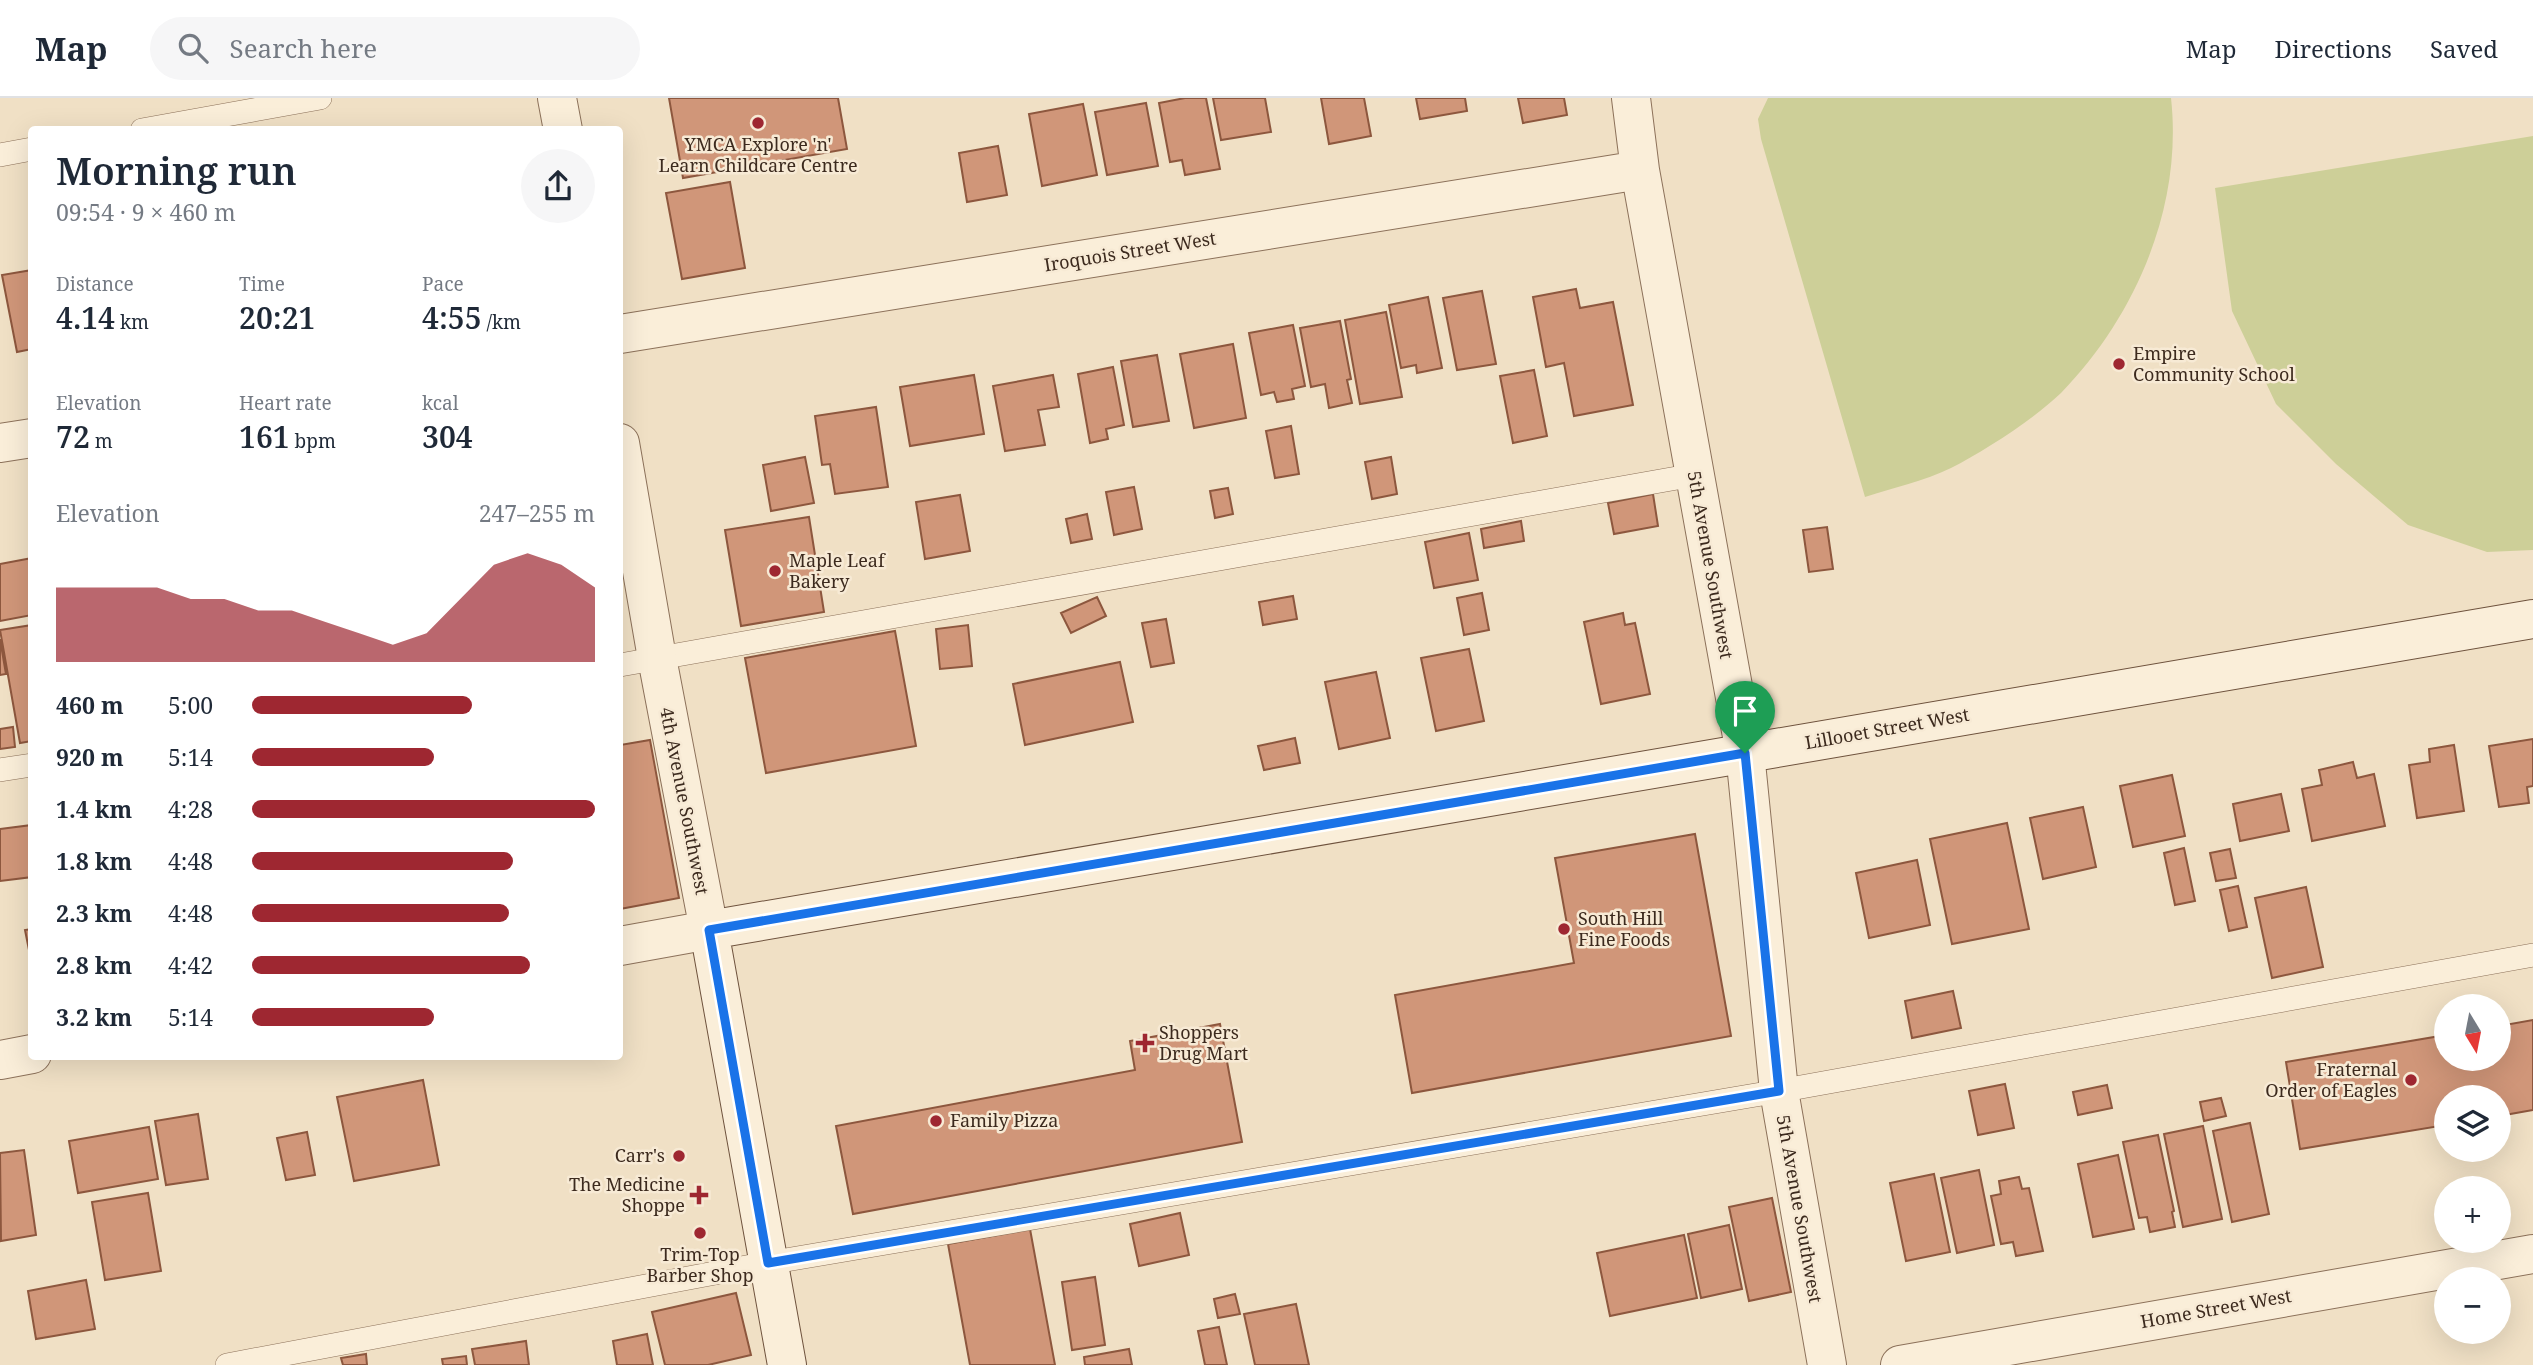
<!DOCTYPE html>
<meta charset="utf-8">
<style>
body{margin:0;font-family:"Noto Serif",serif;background:#f6f6f7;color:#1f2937;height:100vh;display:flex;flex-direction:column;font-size:26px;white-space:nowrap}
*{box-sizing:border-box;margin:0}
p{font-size:23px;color:#747a83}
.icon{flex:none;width:38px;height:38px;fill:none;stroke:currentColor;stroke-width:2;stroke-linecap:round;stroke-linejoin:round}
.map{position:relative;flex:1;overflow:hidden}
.sheet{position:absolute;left:28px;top:28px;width:595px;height:934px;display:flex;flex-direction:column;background:#fff;border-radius:7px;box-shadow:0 7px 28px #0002}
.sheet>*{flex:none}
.needle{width:46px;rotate:170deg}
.fabs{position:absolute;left:2434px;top:896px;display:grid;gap:14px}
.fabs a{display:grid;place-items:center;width:77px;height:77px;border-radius:50%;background:#fff;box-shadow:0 7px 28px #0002;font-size:35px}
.pin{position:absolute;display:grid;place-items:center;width:60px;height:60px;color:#fff;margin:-72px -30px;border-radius:50% 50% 50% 0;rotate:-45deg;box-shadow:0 0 7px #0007}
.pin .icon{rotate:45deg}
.round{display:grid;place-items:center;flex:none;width:74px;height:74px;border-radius:37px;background:#f6f6f7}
.summary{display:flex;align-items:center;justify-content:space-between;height:119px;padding:0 28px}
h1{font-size:38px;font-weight:600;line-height:52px}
.figures{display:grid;grid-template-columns:repeat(3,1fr);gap:10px;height:119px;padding:7px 28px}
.figures div{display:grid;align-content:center}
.figures b{font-size:30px;font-weight:600}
.figures small{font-size:19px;font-weight:400}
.figures p{font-size:19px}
.chart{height:196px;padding:14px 28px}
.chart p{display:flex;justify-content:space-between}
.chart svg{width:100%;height:126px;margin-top:7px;fill:#9e2731;opacity:.7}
ul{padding:0 28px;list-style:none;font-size:23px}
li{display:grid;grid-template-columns:112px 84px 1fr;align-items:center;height:52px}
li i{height:18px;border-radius:9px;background:#9e2731}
header{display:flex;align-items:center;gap:42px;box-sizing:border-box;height:98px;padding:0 35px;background:#fff;border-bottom:2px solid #e0e1e3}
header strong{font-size:33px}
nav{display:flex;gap:38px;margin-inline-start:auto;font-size:24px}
.search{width:490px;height:63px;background:#f6f6f7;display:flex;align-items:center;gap:18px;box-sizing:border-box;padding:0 24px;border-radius:38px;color:#747a83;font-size:26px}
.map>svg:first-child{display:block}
.green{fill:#cdcf98}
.building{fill:#d09679;stroke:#8d573e;stroke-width:2}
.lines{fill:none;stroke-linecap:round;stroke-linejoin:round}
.service-casing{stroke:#8c715a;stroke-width:24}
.minor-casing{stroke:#8c715a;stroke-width:40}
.tertiary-casing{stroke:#8c715a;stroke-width:40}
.secondary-casing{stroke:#6e523d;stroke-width:40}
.service{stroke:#faeed9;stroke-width:23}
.minor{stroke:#faeed9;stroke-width:38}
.tertiary{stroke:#faeed9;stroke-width:38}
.secondary{stroke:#faeed9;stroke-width:38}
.route-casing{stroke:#fff;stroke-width:14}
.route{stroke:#1a73e8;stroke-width:9}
.poi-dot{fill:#9e2731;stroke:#f7ead5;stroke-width:2.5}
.labels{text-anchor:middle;stroke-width:5;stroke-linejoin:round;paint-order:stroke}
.poi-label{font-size:18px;fill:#3c2a1e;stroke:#f7ead5;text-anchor:start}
.street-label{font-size:18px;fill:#3c2a1e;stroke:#f7ead5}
</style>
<header>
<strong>Map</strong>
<div class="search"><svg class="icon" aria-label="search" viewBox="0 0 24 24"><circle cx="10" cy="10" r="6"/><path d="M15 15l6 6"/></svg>Search here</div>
<nav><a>Map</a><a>Directions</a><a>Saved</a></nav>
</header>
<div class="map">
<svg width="2533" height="1267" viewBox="0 0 2533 1267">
<rect width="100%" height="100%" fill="#f0e0c5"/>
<!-- green -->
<path class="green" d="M1768 0H2171C2183 108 2136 218 2061 295 2034 321 1984 353 1951 370 1925 383 1892 390 1865 399L1761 41 1758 21Z
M2533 38V452L2487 454 2408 427 2336 366 2276 306 2232 213 2215 90Z"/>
<!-- building -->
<path class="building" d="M669 0H838L847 51 683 80Z
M1185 0H1206L1220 71 1185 77 1182 62 1170 64 1159 5Z
M1213 0H1265L1271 34 1221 42Z
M1321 0H1364L1371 38 1329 46Z
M1416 0H1465L1467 13 1420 21Z
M1518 0H1564L1567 17 1523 25Z
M1146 5 1158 68 1107 77 1095 14Z
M1083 6 1097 77 1042 88 1029 16Z
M998 48 1007 97 967 104 959 55Z
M730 84 745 170 682 181 666 95Z
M32 172V251L17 254 2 177Z
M1576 191 1580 210 1613 204 1633 307 1574 318 1564 265 1546 269 1533 199Z
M1482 193 1496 266 1457 272 1443 200Z
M1428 199 1442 270 1417 275 1416 267 1401 270 1389 207Z
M1386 214 1402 299 1360 306 1345 222Z
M1340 223 1351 281 1347 282 1352 305 1329 310 1325 286 1311 289 1300 230Z
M1293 227 1305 288 1292 291 1294 301 1277 304 1274 294 1261 297 1249 235Z
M1233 246 1246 320 1194 330 1180 256Z
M1157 257 1169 323 1133 329 1121 263Z
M1113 269 1124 327 1106 331 1108 341 1090 345 1078 276Z
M1534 272 1547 338 1513 345 1500 278Z
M974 277 984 336 910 348 900 289Z
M1053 277 1059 309 1038 312 1045 347 1005 353 993 288Z
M876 309 888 389 835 396 830 366 822 367 815 318Z
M1291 328 1299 376 1275 380 1266 333Z
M805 359 814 405 771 413 763 367Z
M1391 359 1397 396 1372 401 1365 364Z
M1134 389 1142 431 1114 437 1106 394Z
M1228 390 1233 416 1215 420 1210 393Z
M1653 396 1658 428 1614 436 1608 405Z
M960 397 970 453 925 461 916 404Z
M1087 416 1092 441 1071 445 1066 421Z
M809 419 824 514 741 528 725 432Z
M1521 423 1524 443 1484 450 1481 431Z
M1827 429 1833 471 1809 474 1803 432Z
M1469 435 1478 482 1434 490 1425 444Z
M32 460V517L0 523V466Z
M1482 495 1489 532 1464 537 1457 500Z
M1293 498 1297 521 1263 527 1259 504Z
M1097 499 1106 518 1071 535 1061 515Z
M1623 515 1625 527 1635 525 1650 596 1601 606 1584 524Z
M1166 521 1174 565 1151 569 1142 525Z
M32 527V643L20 645 0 532Z
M968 527 972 568 940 571 936 531Z
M895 533 916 648 766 675 745 560Z
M0 541 6 576 0 577Z
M1469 551 1484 623 1436 633 1421 560Z
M1120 564 1133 624 1025 647 1013 586Z
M1376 574 1390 640 1339 651 1325 584Z
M13 629 15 649 0 651V631Z
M1295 640 1300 665 1264 672 1258 648Z
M2533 641V688L2527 689 2529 705 2499 709 2489 648Z
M650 642 679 800 620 811V647Z
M2454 647 2464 713 2417 720 2409 667 2430 664 2429 651Z
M2353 664 2357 680 2374 676 2385 728 2312 743 2302 691 2322 687 2319 672Z
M2172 677 2185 738 2133 749 2120 688Z
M2281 696 2289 733 2240 743 2233 706Z
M2083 709 2096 769 2043 781 2030 720Z
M2007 725 2029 831 1952 846 1930 741Z
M32 727V779L0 783V731Z
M1695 736 1731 938 1412 995 1395 897 1574 865 1555 760Z
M2184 750 2195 803 2175 807 2164 755Z
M2230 751 2236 780 2216 783 2210 755Z
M1917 762 1930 827 1869 840 1856 775Z
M2238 788 2247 829 2229 833 2220 792Z
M2306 789 2323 869 2272 880 2255 800Z
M32 831V867L25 832Z
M1953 893 1961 930 1912 940 1905 903Z
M2533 922V1012L2499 1018V999H2446V1027L2300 1051 2286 964 2446 937V961H2499V928Z
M1220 926 1242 1044 853 1116 836 1028 1135 972 1130 943Z
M423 982 439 1067 354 1083 337 999Z
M2005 986 2014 1030 1978 1037 1969 993Z
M2107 987 2112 1010 2078 1017 2073 994Z
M2221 1000 2226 1018 2204 1023 2200 1004Z
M198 1016 208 1081 166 1087 155 1023Z
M2250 1025 2269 1116 2232 1124 2213 1033Z
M2203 1028 2222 1121 2183 1129 2164 1036Z
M149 1029 158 1081 78 1095 69 1043Z
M307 1034 315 1077 286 1082 277 1040Z
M2158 1037 2174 1113 2172 1114 2175 1129 2150 1134 2147 1119 2139 1120 2123 1044Z
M24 1052 36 1137 1 1143 0 1055Z
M2118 1057 2134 1131 2093 1139 2078 1066Z
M1979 1072 1994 1147 1957 1155 1941 1080Z
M1934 1076 1950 1154 1906 1163 1890 1085Z
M2019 1079 2022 1091 2029 1090 2043 1153 2016 1158 2013 1144 2001 1146 1991 1098 2001 1096 1999 1083Z
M148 1095 161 1173 105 1182 92 1104Z
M1772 1100 1791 1194 1749 1203 1729 1109Z
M1180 1115 1189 1157 1139 1168 1130 1126Z
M1729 1127 1742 1191 1701 1200 1688 1136Z
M1030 1131 1055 1267H970L948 1146Z
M1684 1137 1697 1200 1610 1218 1597 1155Z
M1095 1179 1105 1247 1072 1252 1062 1184Z
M86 1182 95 1231 36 1241 28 1193Z
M736 1195 751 1257 708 1267H665L652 1214Z
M1235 1196 1240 1216 1218 1220 1214 1201Z
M1296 1206 1309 1267H1255L1244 1216Z
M1219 1229 1227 1267H1205L1198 1233Z
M647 1236 653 1267H617L613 1243Z
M526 1243 529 1267H475L472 1251Z
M1129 1251 1132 1267H1085L1084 1259Z
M366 1256 367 1267H343L341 1260Z
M466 1258 467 1267H443L442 1261Z"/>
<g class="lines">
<!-- service casing -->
<g class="service-casing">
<path id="service" d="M142 32 320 0
M0 57 32 51
M620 567 1694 377
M0 672 32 667
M227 1267 768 1165 1779 993 2533 857"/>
</g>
<!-- minor casing -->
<g class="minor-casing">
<path id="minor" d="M1631 0 1640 72 1745 655 1779 993 1827 1267
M620 236 1640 72
M0 345 32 340
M1900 1267 2533 1156"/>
</g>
<!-- tertiary casing -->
<g class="tertiary-casing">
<path id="tertiary" d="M557 0 563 32
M620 345 657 560 709 832 620 848
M0 962 32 956"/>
</g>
<!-- secondary casing -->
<g class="secondary-casing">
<path id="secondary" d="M787 1267 709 832 2533 521"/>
</g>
<!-- service -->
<use href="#service" class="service"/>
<!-- minor -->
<use href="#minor" class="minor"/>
<!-- tertiary -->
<use href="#tertiary" class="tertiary"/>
<!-- secondary -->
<use href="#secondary" class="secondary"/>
</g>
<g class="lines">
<!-- route casing -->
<g class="route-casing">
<path id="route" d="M1745 655 1779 993 768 1165 709 832Z"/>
</g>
<!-- route -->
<use href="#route" class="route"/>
</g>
<!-- markers -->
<g class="poi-dot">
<circle cx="758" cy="25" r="7"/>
<circle cx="2119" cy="266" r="7"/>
<circle cx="775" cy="473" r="7"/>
<circle cx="1564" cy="831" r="7"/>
<path d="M1141.5 934.5h7v7h7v7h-7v7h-7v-7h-7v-7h7z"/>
<circle cx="2411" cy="982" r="7"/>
<circle cx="936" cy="1023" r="7"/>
<circle cx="679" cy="1058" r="7"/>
<path d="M695.5 1086.5h7v7h7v7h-7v7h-7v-7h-7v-7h7z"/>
<circle cx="700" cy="1135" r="7"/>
</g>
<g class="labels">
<!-- poi labels -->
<g class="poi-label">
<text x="758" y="53" text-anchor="middle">YMCA Explore 'n'<tspan x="758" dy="21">Learn Childcare Centre</tspan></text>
<text x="2133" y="262">Empire<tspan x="2133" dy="21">Community School</tspan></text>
<text x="789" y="469">Maple Leaf<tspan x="789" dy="21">Bakery</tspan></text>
<text x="1578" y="827">South Hill<tspan x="1578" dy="21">Fine Foods</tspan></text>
<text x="1159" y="941">Shoppers<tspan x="1159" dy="21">Drug Mart</tspan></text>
<text x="2397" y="978" text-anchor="end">Fraternal<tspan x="2397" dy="21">Order of Eagles</tspan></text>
<text x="950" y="1029">Family Pizza</text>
<text x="665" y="1064" text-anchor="end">Carr's</text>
<text x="685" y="1093" text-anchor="end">The Medicine<tspan x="685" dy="21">Shoppe</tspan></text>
<text x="700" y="1163" text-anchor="middle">Trim-Top<tspan x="700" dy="21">Barber Shop</tspan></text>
</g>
<!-- street labels -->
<g class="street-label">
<text transform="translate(1130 154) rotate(-9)" y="6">Iroquois Street West</text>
<text transform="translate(1710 467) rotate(80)" y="6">5th Avenue Southwest</text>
<text transform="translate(1887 631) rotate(-10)" y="6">Lillooet Street West</text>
<text transform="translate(684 703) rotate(79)" y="6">4th Avenue Southwest</text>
<text transform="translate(1799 1111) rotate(80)" y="6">5th Avenue Southwest</text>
<text transform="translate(2216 1211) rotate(-10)" y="6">Home Street West</text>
</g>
</g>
</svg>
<div class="fabs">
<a><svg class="needle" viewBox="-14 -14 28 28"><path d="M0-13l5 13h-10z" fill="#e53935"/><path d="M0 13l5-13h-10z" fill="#747a83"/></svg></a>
<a><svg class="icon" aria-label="layers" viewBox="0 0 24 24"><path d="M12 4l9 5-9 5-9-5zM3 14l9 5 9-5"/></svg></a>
<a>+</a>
<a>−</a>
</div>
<div class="pin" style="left:1745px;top:655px;background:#1e9e55"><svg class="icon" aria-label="arrive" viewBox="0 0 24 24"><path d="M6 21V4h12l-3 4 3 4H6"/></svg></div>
<section class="sheet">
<div class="summary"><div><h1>Morning run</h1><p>09:54 · 9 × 460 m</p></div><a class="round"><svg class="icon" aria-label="share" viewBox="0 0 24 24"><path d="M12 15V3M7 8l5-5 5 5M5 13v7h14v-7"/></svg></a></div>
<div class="figures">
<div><p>Distance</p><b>4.14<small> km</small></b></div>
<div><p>Time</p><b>20:21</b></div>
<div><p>Pace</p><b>4:55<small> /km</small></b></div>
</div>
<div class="figures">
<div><p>Elevation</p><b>72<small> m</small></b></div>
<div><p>Heart rate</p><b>161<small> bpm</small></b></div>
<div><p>kcal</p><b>304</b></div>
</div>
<div class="chart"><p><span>Elevation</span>247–255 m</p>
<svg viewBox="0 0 160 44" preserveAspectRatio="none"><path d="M0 44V18L10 18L20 18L30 18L40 22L50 22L60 26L70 26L80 30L90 34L100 38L110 34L120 22L130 10L140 6L150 10L160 18V44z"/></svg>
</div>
<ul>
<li><b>460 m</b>5:00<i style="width:64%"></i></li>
<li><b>920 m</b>5:14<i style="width:53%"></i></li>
<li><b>1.4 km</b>4:28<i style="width:100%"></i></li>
<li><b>1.8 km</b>4:48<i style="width:76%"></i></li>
<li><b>2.3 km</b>4:48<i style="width:75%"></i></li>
<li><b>2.8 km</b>4:42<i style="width:81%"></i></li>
<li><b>3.2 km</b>5:14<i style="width:53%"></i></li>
</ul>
</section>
</div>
